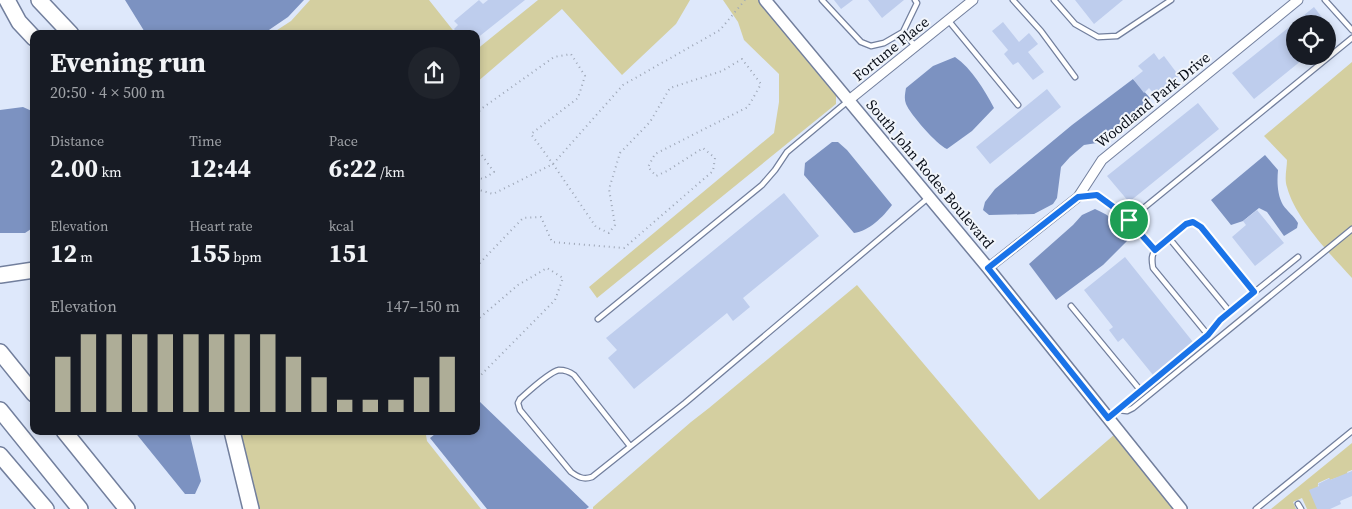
<!DOCTYPE html>
<meta charset="utf-8">
<style>
body{margin:0;font-family:"Source Serif 4",serif;background:#20242c;color:#f1f3f6;height:100vh;display:flex;flex-direction:column;font-size:19px;white-space:nowrap}
*{box-sizing:border-box;margin:0}
p{font-size:16px;color:#9ea1a6}
.icon{flex:none;width:28px;height:28px;fill:none;stroke:currentColor;stroke-width:2;stroke-linecap:round;stroke-linejoin:round}
.map{position:relative;flex:1;overflow:hidden}
.details{position:absolute;left:30px;top:30px;width:450px;height:405px;display:flex;flex-direction:column;background:#171b24;border-radius:10px;box-shadow:0 2px 8px #0003}
.details>*{flex:none}
.tools{position:absolute;left:1286px;top:15px;display:grid;gap:10px}
.tools a{display:grid;place-items:center;width:50px;height:50px;border-radius:50%;background:#171b24;box-shadow:0 2px 8px #0003;font-size:25px}
.pin{position:absolute;display:grid;place-items:center;width:42px;height:42px;color:#fff;margin:-21px;border:2px solid #fff;border-radius:50%;box-shadow:0 1px 5px #0007}
.round{display:grid;place-items:center;flex:none;width:52px;height:52px;border-radius:26px;background:#20242c}
.head{display:flex;align-items:center;justify-content:space-between;height:85px;padding:0 20px}
h1{font-size:28px;font-weight:700;line-height:38px}
.stats{display:grid;grid-template-columns:repeat(3,1fr);gap:8px;height:85px;padding:5px 20px}
.stats div{display:grid;align-content:center}
.stats b{font-size:25px;font-weight:700}
.stats small{font-size:14px;font-weight:400}
.stats p{font-size:14px}
.chart{height:140px;padding:10px 20px}
.chart p{display:flex;justify-content:space-between}
.chart svg{width:100%;height:90px;margin-top:5px;stroke:#aead97;stroke-width:6}
.map>svg:first-child{display:block}
.green{fill:#d4cfa0}
.water{fill:#7c92c1}
.building{fill:#becded}
.lines{fill:none;stroke-linecap:round;stroke-linejoin:round}
.lane-casing{stroke:#727f9d;stroke-width:7}
.street-casing{stroke:#727f9d;stroke-width:11}
.secondary-casing{stroke:#727f9d;stroke-width:14}
.highway-casing{stroke:#727f9d;stroke-width:18}
.path{stroke:#9da6b6;stroke-width:2;stroke-dasharray:1 4;stroke-linecap:butt}
.lane{stroke:#fff;stroke-width:4.5}
.street{stroke:#fff;stroke-width:9}
.secondary{stroke:#fff;stroke-width:11}
.highway{stroke:#fff;stroke-width:15}
.route-casing{stroke:#fff;stroke-width:10}
.route{stroke:#1a73e8;stroke-width:6}
.labels{text-anchor:middle;stroke-width:4;stroke-linejoin:round;paint-order:stroke}
.street-label{font-size:15px;fill:#0a0f19;stroke:#f1f5fb}
</style>
<div class="map">
<svg width="1352" height="509" viewBox="0 0 1352 509">
<rect width="100%" height="100%" fill="#dee8fb"/>
<!-- green -->
<path class="green" d="M310 0H429L456 34H271L291 21Z
M538 0H690L676 24 622 75 562 9 476 83V50Z
M723 0H759L836 92V104L597 298 589 287 774 133 779 102V74L744 40 738 22Z
M1352 62V278C1330 254 1295 218 1287 187 1284 179 1287 168 1287 160L1264 136Z
M857 285 1039 500 1115 434 1175 509H593V507L691 422 709 408Z
M240 431H431L426 435 427 441 481 509H257Z
M1352 443V470L1347 472 1348 474 1330 480 1329 478 1318 483 1317 509H1307L1302 498 1293 502 1296 509H1271Z"/>
<!-- water -->
<path class="water" d="M125 0H304L288 17 263 34H146Z
M955 57C972 69 984 89 994 108L972 131 947 149C937 145 910 114 906 104 904 99 905 94 906 88L933 66Z
M1133 79 1150 98 1145 108 1103 142 1084 145 1070 157 1061 167 1057 198 1053 204 1034 214 989 215 983 210 985 202 995 189 1072 125Z
M23 107 34 112V227L25 233H0V110Z
M832 142H838L847 150 892 205C883 217 869 231 854 233L804 175 805 163Z
M1265 155 1278 170C1277 181 1277 194 1283 205 1287 211 1294 216 1298 223L1297 228 1284 236 1267 212 1259 208 1243 221 1231 225 1211 200Z
M1095 209C1111 216 1122 224 1127 241L1103 265 1056 300 1029 264 1073 225 1082 215Z
M479 401 589 507 586 509H487L430 438 439 431H476V403Z
M134 431H189L201 481 195 494H185Z"/>
<!-- building -->
<path class="building" d="M479 0 483 4 488 0H525L476 39V34H458L454 29 458 25 454 21Z
M834 0H853L841 9Z
M868 0H904L882 18Z
M1075 0H1123L1094 24Z
M1314 7 1327 24H1295V56H1307L1254 99 1232 73Z
M1003 22 1019 42 1029 33 1038 44 1028 52 1044 72 1033 80 1018 62 1013 65 1004 54 1008 50 992 31Z
M1154 53 1159 60 1164 56 1179 76 1155 95 1149 88 1144 93 1133 79 1143 71 1138 66Z
M1047 89 1061 107 990 164 976 147Z
M1198 103 1219 129 1129 202 1107 176Z
M784 193 819 236 743 298 750 307 733 321 727 313 634 389 608 358 617 350 606 338Z
M1257 210 1284 243 1255 266 1232 237 1246 225 1243 221Z
M1125 257 1193 342 1153 375 1123 338 1118 342 1109 330 1113 327 1084 290Z
M1352 471V496L1340 501 1341 504 1330 509H1317L1309 490 1319 486 1318 484 1330 478V480Z"/>
<g class="lines">
<!-- lane casing -->
<g class="lane-casing">
<path id="lane" d="M822 0 861 42 871 46 884 43 903 32 917 3 915 0
M1013 0 1041 31 1075 77
M1054 0 1075 24 1098 37 1117 36 1171 0
M1325 0 1352 30
M948 20 1018 105
M903 32 915 46
M1079 197 1097 195 1123 213 1155 250
M1129 220 1352 38
M1169 238 1230 312
M1071 306 1141 391
M598 319 762 185 775 170 787 152 848 101
M1208 335 1153 268C1152 262 1151 257 1154 252 1159 243 1183 225 1193 222L1201 227 1254 292
M1118 410 1127 411 1133 408 1352 229
M1110 417 1208 335 1220 320 1298 257
M630 446 574 375C570 372 565 370 559 370 549 372 528 392 520 399L518 403 520 410 571 472C578 477 583 480 592 477L685 403 928 198
M1298 504 1301 509
M1256 509 1352 431"/>
</g>
<!-- street casing -->
<g class="street-casing">
<path id="street" d="M849 100 973 0
M988 268 1078 197 1102 160 1298 0"/>
</g>
<!-- secondary casing -->
<g class="secondary-casing">
<path id="secondary" d="M765 0 988 268 1181 509"/>
</g>
<!-- highway casing -->
<g class="highway-casing">
<path id="highway" d="M7 0 19 22 34 38
M39 0 71 34
M0 275 34 270
M0 352 34 394
M0 410 80 509
M64 431 127 509
M232 431 251 509
M0 455 46 509"/>
</g>
<!-- path -->
<path class="path" d="M476 115 481 109 554 57 571 54 585 76 578 98 531 134 553 164 596 227 609 233 615 225 609 189 620 153 650 122 670 88 722 71 742 59 761 84 748 107 655 154 648 167 656 176 667 171 703 148 715 158 713 171 624 248 552 242 541 217 523 218 476 267
M476 147 494 172 483 179 476 177
M476 189 493 194 553 164 623 85 720 30 745 0
M476 321 518 285 547 268 563 278 555 300 476 380"/>
<!-- lane -->
<use href="#lane" class="lane"/>
<!-- street -->
<use href="#street" class="street"/>
<!-- secondary -->
<use href="#secondary" class="secondary"/>
<!-- highway -->
<use href="#highway" class="highway"/>
</g>
<g class="lines">
<!-- route casing -->
<g class="route-casing">
<path id="route" d="M1097 195 1123 214 1155 250 1186 224 1193 222 1201 227 1254 292 1220 320 1208 335 1108 418 988 268 1078 197Z"/>
</g>
<!-- route -->
<use href="#route" class="route"/>
</g>
<g class="labels">
<!-- street labels -->
<g class="street-label">
<text transform="translate(891 49) rotate(-39)" y="5">Fortune Place</text>
<text transform="translate(1153 100) rotate(-39)" y="5">Woodland Park Drive</text>
<text transform="translate(930 174) rotate(50)" y="5">South John Rodes Boulevard</text>
</g>
</g>
</svg>
<div class="tools">
<a><svg class="icon" aria-label="locate" viewBox="0 0 24 24"><circle cx="12" cy="12" r="6"/><path d="M12 2v4M12 18v4M2 12h4M18 12h4"/></svg></a>
</div>
<div class="pin" style="left:1129px;top:220px;background:#1e9e55"><svg class="icon" aria-label="arrive" viewBox="0 0 24 24"><path d="M6 21V4h12l-3 4 3 4H6"/></svg></div>
<section class="details">
<div class="head"><div><h1>Evening run</h1><p>20:50 · 4 × 500 m</p></div><a class="round"><svg class="icon" aria-label="share" viewBox="0 0 24 24"><path d="M12 15V3M7 8l5-5 5 5M5 13v7h14v-7"/></svg></a></div>
<div class="stats">
<div><p>Distance</p><b>2.00<small> km</small></b></div>
<div><p>Time</p><b>12:44</b></div>
<div><p>Pace</p><b>6:22<small> /km</small></b></div>
</div>
<div class="stats">
<div><p>Elevation</p><b>12<small> m</small></b></div>
<div><p>Heart rate</p><b>155<small> bpm</small></b></div>
<div><p>kcal</p><b>151</b></div>
</div>
<div class="chart"><p><span>Elevation</span>147–150 m</p>
<svg viewBox="0 0 160 44" preserveAspectRatio="none"><path d="M5 44V17M15 44V6M25 44V6M35 44V6M45 44V6M55 44V6M65 44V6M75 44V6M85 44V6M95 44V17M105 44V27M115 44V38M125 44V38M135 44V38M145 44V27M155 44V17"/></svg>
</div>
</section>
</div>
